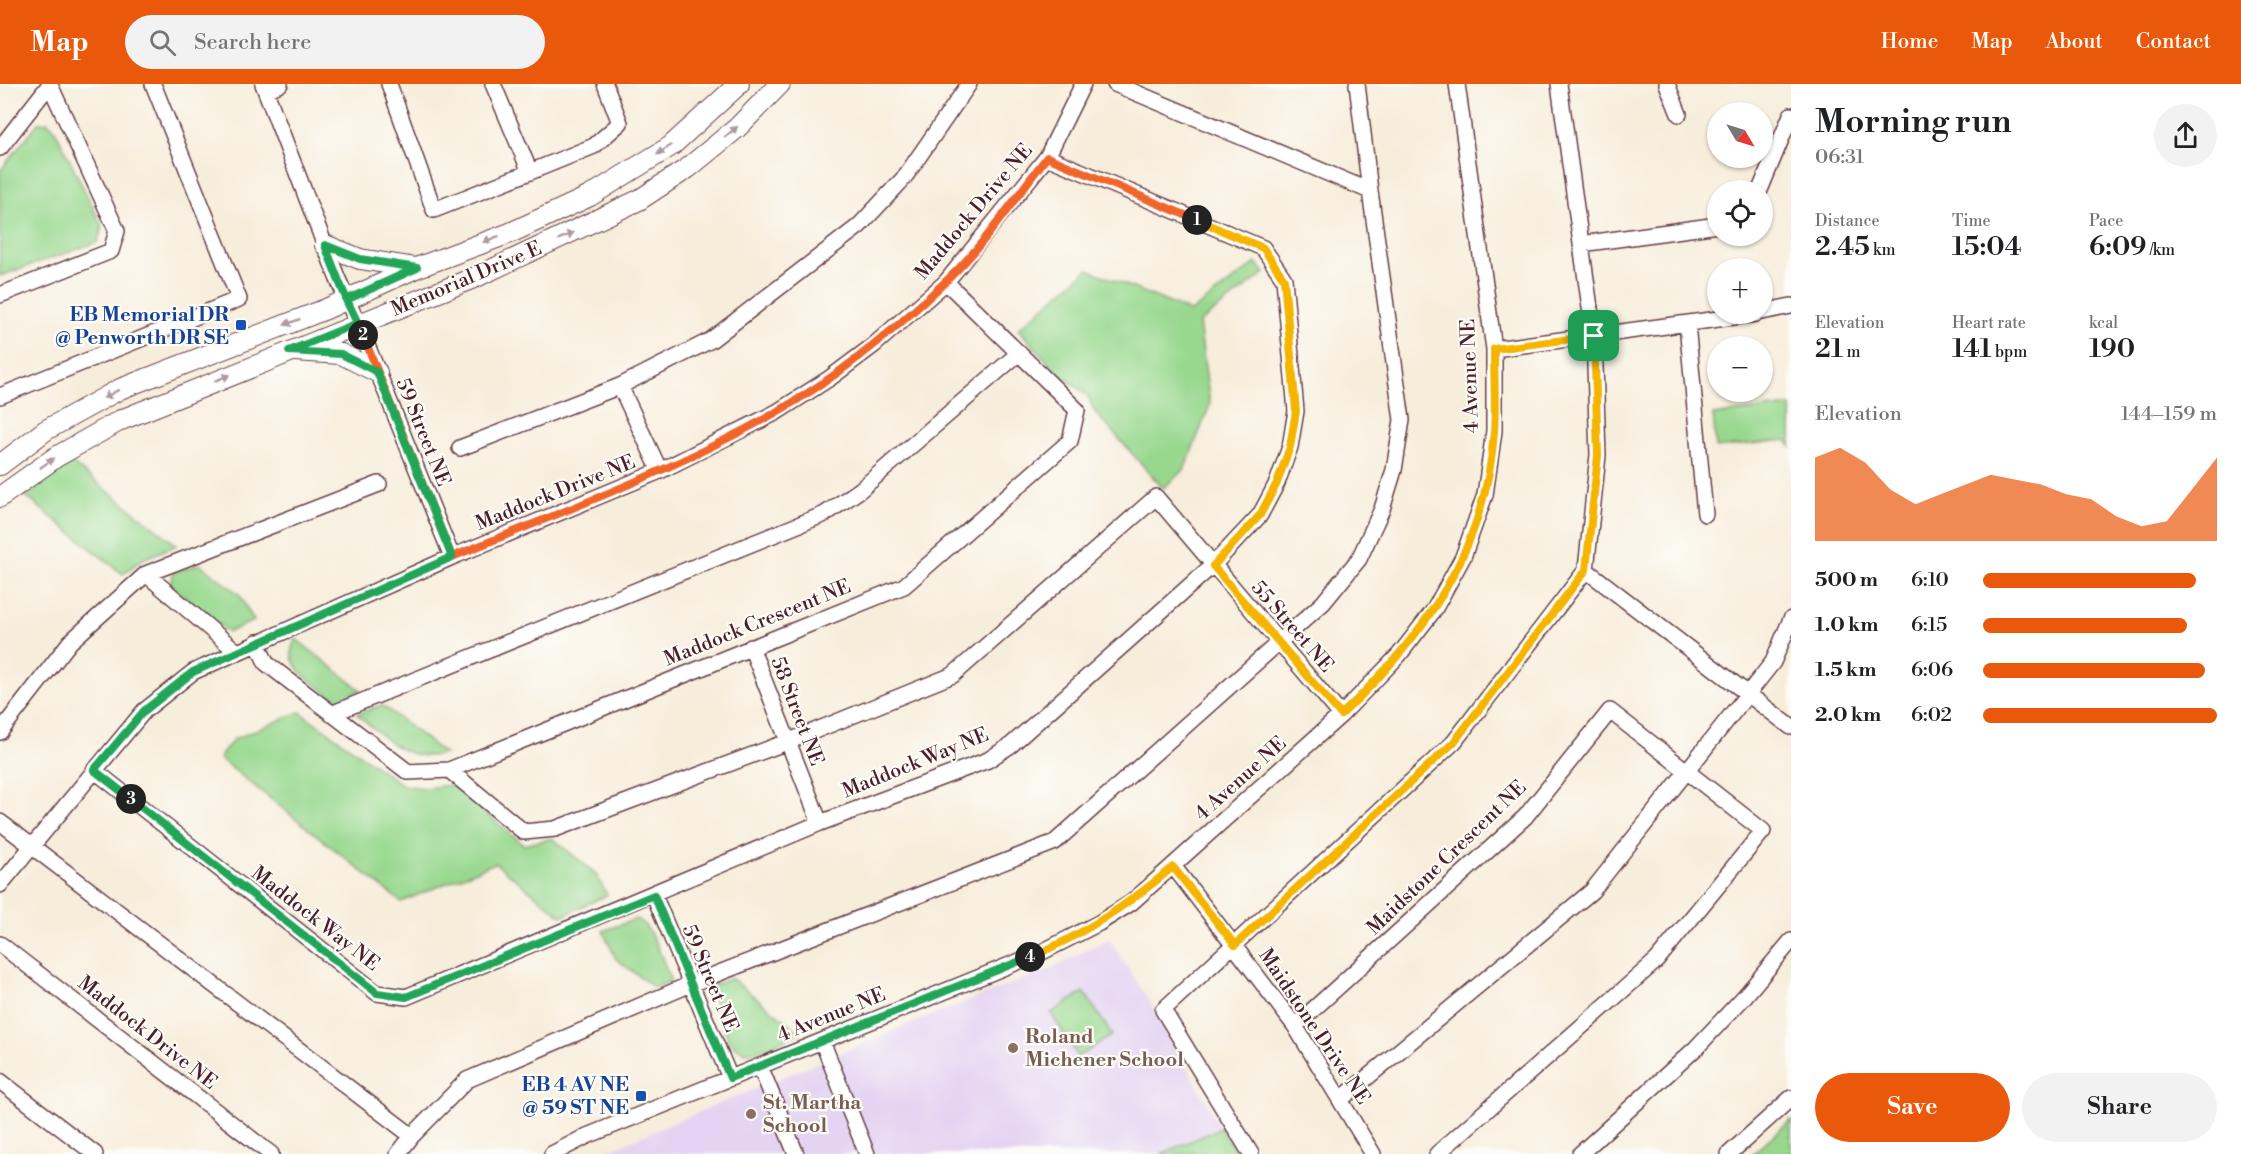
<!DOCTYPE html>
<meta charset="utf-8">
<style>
body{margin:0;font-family:"Libre Bodoni",serif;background:#f2f2f2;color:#202124;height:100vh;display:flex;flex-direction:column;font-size:22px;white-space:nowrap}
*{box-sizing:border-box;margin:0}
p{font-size:20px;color:#757577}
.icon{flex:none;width:33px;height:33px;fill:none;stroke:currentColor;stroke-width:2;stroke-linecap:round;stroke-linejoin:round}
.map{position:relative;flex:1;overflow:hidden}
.sheet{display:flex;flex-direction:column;background:#fff;width:450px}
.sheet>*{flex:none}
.needle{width:39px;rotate:128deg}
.tools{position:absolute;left:1707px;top:18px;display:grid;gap:12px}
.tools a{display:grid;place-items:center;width:66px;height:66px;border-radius:50%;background:#fff;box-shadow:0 2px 4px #0004;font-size:30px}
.pin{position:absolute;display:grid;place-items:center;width:51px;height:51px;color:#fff;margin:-26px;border-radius:12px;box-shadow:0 3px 9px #0006}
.km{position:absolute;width:30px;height:30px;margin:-15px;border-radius:50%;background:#222;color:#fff;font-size:16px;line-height:30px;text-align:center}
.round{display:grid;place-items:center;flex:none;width:63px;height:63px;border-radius:32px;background:#f2f2f2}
.headline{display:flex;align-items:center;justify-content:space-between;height:102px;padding:0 24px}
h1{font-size:33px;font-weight:600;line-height:45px}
.stats{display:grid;grid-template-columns:repeat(3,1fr);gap:9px;height:102px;padding:6px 24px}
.stats div{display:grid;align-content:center}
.stats b{font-size:26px;font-weight:600}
.stats small{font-size:16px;font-weight:400}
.stats p{font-size:16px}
.chart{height:168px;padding:12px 24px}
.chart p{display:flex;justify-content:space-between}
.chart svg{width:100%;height:108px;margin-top:6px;fill:#ea580c;opacity:.7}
.action{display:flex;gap:12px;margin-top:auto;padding:12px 24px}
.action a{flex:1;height:69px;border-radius:36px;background:#ea580c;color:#fff;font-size:24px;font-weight:600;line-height:69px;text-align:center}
.action a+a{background:#f2f2f2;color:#202124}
ul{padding:0 24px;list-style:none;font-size:20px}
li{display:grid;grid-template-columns:96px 72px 1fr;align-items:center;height:45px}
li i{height:15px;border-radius:8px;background:#ea580c}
header{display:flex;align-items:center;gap:36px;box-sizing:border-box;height:84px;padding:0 30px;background:#ea580c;color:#fff}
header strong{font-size:28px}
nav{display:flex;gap:33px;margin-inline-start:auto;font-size:21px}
.search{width:420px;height:54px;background:#f2f2f2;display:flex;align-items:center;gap:15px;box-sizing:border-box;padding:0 21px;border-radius:33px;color:#757577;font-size:22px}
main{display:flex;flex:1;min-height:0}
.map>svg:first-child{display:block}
.built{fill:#e4d3f2}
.green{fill:#97d88e;stroke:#707c5c;stroke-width:1.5}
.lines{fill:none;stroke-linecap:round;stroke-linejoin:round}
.minor-casing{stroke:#643e45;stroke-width:18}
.major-casing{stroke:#643e45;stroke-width:22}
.minor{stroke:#fff;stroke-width:15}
.major{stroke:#fff;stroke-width:20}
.oneway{fill:#ae9aa0}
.split-1-casing{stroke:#fff;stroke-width:12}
.split-2-casing{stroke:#fff;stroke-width:12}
.split-3-casing{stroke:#fff;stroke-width:12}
.split-4-casing{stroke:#fff;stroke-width:12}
.split-5-casing{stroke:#fff;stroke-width:12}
.split-1{stroke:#f5b400;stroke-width:8}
.split-2{stroke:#f0652b;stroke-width:8}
.split-3{stroke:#22a559;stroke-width:8}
.split-4{stroke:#22a559;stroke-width:8}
.split-5{stroke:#f5b400;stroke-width:8}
.transit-dot{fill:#1a4fb4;stroke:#fdfcf7;stroke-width:2}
.education-dot{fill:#8d6e63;stroke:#fdfcf7;stroke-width:2}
.labels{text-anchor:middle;stroke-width:4.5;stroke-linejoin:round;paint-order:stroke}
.street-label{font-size:20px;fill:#4a1f2b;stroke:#fdfcf7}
.transit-label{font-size:20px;font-weight:bold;fill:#164399;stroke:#fdfcf7;text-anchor:end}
.education-label{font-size:20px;font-weight:bold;fill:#785e54;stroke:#fdfcf7;text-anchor:start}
</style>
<header>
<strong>Map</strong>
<div class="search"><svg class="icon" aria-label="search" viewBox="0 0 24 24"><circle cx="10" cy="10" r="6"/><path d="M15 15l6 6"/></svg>Search here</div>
<nav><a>Home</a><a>Map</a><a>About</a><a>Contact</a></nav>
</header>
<main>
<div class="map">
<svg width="1791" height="1070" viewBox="0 0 1791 1070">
<rect width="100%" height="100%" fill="#fdfcf7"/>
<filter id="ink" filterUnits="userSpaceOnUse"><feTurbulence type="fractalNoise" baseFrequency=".0167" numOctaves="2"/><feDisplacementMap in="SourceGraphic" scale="12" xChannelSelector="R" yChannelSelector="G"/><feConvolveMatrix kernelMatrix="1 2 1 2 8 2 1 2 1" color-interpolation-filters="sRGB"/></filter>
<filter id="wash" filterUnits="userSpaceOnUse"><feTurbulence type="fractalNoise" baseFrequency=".008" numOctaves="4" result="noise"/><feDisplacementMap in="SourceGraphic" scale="24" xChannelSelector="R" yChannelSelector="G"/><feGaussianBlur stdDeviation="1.35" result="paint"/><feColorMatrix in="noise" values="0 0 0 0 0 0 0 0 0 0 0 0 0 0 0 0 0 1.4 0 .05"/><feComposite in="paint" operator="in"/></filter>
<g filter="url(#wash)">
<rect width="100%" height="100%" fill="#f7eddb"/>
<!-- built -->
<path class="built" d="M1109 855 1150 918 1221 1044 1161 1070H599L912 939 1050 885Z"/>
<!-- green -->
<path class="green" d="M38 39 47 38 54 44 102 142 98 158 0 192V87Z
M1256 179 1265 189 1199 239 1210 321 1184 386 1163 404 1095 328 1087 311 1057 288 1018 245 1088 185 1191 228Z
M1791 322V363L1787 356 1716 364 1713 331Z
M72 379 177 461 143 475 123 490 24 411Z
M200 480 239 510 254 537 228 548 170 501 174 488Z
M296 555 361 606 339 617C320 603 278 583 296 555Z
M382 621 445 670C404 679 386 655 357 630Z
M300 628 403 701 424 704 452 701 524 761 552 754 595 789 607 811 562 832 495 779 401 818 219 674 234 655Z
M636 835C652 840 664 881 671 897L655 904 616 875 603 847Z
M731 894 800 948C786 954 761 970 745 968 739 967 733 961 729 957L709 903Z
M1084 908 1112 951 1078 973 1051 929Z
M1791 1036V1070H1752Z
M1221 1044 1237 1070H1161Z"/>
</g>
<g filter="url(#ink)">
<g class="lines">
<!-- minor casing -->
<g class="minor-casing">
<path id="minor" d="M263 0 337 193 365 256 452 473
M389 0 434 126 530 88
M493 0 530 88 594 62 620 39 605 0
M1357 0 1370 107
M1559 0 1581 160 1718 141
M1667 0 1679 30
M266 6 280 0
M0 64 50 0
M1760 106 1791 31
M0 211 111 167 117 147 50 1
M1762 228 1791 222
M1687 240 1705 430
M1494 265 1756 230
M620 302 660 387
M0 312 239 215 153 0
M460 364 620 302 711 256 859 142 904 94 969 0
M1586 486 1791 643
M146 490 236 567
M257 558 266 579 408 688 449 686 904 502 1070 357 1077 326 946 198
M751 563 820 739
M331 630 825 430 860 406 1019 269
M0 648 70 558 146 490 379 400
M94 686 377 909 406 913 820 739 988 676 1011 661 1213 481 1260 431 1277 399 1290 363 1296 327 1284 195 1263 164 1047 73
M449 686 524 748 555 745 787 658 953 591 1156 413 1341 631
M0 738 412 1052 467 996 691 900 1055 758 1323 519 1359 475 1382 425 1394 386 1402 336 1370 107 1115 0
M1174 783 1295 942 1373 1070
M0 801 144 627 193 588 452 473 660 387 777 328 830 294 874 261 946 198 1047 73 1083 0
M654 811 730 994
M0 860 271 1070
M1295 942 1525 733 1610 627 1763 747 1657 876 1437 1070
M822 957 867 1070
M760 982 796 1070
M0 997 95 1070
M1340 1016 1592 807 1773 578 1791 535
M398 1070 412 1052
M552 1070 587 1052 1042 868 1099 839 1131 819 1341 631 1399 571 1434 526 1463 473 1485 411 1494 347V265L1457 0
M1251 1070 1163 926 1454 658 1586 486 1598 371 1594 252 1581 160
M1580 1070 1696 964 1744 913 1791 857
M1729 1070 1791 1014"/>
</g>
<!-- major casing -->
<g class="major-casing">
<path id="major" d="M325 161 360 175 416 184
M295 267 341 270 377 288
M0 381 46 346 120 305 326 225 416 184 510 149 590 112 671 62 739 0
M0 413 56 373 121 336 476 193 639 116 688 84 737 44 780 0"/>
</g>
<!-- minor -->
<use href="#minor" class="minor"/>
<!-- major -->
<use href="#major" class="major"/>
</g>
<!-- one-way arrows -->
<defs><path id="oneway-solid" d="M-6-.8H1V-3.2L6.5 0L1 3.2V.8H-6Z" transform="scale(1.5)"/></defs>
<g class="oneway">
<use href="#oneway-solid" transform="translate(731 48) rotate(-40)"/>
<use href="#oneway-solid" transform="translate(664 66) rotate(146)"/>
<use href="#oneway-solid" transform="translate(566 152) rotate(-24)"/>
<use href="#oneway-solid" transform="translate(491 155) rotate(159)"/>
<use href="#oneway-solid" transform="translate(292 238) rotate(159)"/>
<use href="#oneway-solid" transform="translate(222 294) rotate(-22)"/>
<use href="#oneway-solid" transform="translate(111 310) rotate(151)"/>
<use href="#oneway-solid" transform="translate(47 379) rotate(-36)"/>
</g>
</g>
<g class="lines" filter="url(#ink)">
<!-- split-1 casing -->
<g class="split-1-casing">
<path id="split-1" d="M1197 136 1263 164 1284 195 1296 327 1290 363 1277 399 1260 431 1213 482 1341 631C1425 552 1486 466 1494 348 1496 320 1494 292 1494 265L1594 252"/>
</g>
<!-- split-2 casing -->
<g class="split-2-casing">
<path id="split-2" d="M363 251 452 473C561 428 673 387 775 329 837 294 893 248 944 199 983 163 1014 115 1047 73L1197 136"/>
</g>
<!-- split-3 casing -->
<g class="split-3-casing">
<path id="split-3" d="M131 715 94 686 144 627 193 588 452 473 377 288 341 270 289 267 358 239C345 214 335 188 325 161L360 175 417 184 346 216 363 251"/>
</g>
<!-- split-4 casing -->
<g class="split-4-casing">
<path id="split-4" d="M131 715 377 909 406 913 654 811 730 994 1030 873"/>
</g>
<!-- split-5 casing -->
<g class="split-5-casing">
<path id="split-5" d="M1030 873C1084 851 1129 820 1173 783L1235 861 1454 658 1586 486 1598 371 1594 252"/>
</g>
<!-- split-1 -->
<use href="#split-1" class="split-1"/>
<!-- split-2 -->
<use href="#split-2" class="split-2"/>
<!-- split-3 -->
<use href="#split-3" class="split-3"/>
<!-- split-4 -->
<use href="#split-4" class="split-4"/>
<!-- split-5 -->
<use href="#split-5" class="split-5"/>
</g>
<!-- markers -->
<g class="transit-dot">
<rect x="235" y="235" width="12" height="12" rx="3"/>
<rect x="635" y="1006" width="12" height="12" rx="3"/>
</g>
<g class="education-dot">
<circle cx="1013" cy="964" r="6"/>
<circle cx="751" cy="1030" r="6"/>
</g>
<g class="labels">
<!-- street labels -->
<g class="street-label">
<text transform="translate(973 127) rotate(-50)" y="7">Maddock Drive NE</text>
<text transform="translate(466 194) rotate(-23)" y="7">Memorial Drive E</text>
<text transform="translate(1469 292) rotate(-92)" y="7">4 Avenue NE</text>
<text transform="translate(424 348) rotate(68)" y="7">59 Street NE</text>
<text transform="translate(555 408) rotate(-22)" y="7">Maddock Drive NE</text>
<text transform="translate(757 538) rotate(-22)" y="7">Maddock Crescent NE</text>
<text transform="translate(1293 542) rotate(49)" y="7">55 Street NE</text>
<text transform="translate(798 627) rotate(69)" y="7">58 Street NE</text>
<text transform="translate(915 678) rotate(-22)" y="7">Maddock Way NE</text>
<text transform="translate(1240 694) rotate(-42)" y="7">4 Avenue NE</text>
<text transform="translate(1446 773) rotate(-44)" y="7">Maidstone Crescent NE</text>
<text transform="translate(316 834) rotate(38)" y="7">Maddock Way NE</text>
<text transform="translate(711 894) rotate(67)" y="7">59 Street NE</text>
<text transform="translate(831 930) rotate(-22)" y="7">4 Avenue NE</text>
<text transform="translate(1315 942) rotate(56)" y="7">Maidstone Drive NE</text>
<text transform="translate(148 948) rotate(38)" y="7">Maddock Drive NE</text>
</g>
<!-- transit labels -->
<g class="transit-label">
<text x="229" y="237">EB Memorial DR<tspan x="229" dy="23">@ Penworth DR SE</tspan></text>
<text x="629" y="1007">EB 4 AV NE<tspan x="629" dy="23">@ 59 ST NE</tspan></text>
</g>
<!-- education labels -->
<g class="education-label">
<text x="1025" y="959">Roland<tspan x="1025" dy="23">Michener School</tspan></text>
<text x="763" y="1025">St. Martha<tspan x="763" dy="23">School</tspan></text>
</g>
</g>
</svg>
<div class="tools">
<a><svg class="needle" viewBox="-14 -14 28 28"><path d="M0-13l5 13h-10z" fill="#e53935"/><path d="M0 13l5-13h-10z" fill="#757577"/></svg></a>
<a><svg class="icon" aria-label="locate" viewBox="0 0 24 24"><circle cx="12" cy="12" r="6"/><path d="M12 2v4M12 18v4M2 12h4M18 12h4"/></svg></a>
<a>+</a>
<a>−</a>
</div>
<div class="pin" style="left:1594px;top:252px;background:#1e9e55"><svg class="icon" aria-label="arrive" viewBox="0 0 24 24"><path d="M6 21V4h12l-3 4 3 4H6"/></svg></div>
<b class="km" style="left:1197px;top:136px">1</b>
<b class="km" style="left:363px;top:251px">2</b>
<b class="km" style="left:131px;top:715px">3</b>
<b class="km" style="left:1030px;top:873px">4</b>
</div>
<section class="sheet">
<div class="headline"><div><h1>Morning run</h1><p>06:31</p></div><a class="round"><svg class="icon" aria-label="share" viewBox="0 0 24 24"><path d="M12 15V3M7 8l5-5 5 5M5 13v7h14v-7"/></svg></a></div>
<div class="stats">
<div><p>Distance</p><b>2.45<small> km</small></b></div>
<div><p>Time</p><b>15:04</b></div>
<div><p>Pace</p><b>6:09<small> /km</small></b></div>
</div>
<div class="stats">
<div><p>Elevation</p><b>21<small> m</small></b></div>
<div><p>Heart rate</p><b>141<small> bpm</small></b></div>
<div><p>kcal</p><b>190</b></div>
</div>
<div class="chart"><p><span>Elevation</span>144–159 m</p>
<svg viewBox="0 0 160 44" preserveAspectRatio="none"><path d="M0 44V10L10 6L20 12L30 23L40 29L50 25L60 21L70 17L80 19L90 21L100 25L110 27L120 34L130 38L140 36L150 23L160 10V44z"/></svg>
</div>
<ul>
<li><b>500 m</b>6:10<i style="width:91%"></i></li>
<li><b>1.0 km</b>6:15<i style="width:87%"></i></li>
<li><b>1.5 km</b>6:06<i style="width:95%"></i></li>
<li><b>2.0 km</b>6:02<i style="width:100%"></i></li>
</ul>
<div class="action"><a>Save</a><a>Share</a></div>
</section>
</main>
